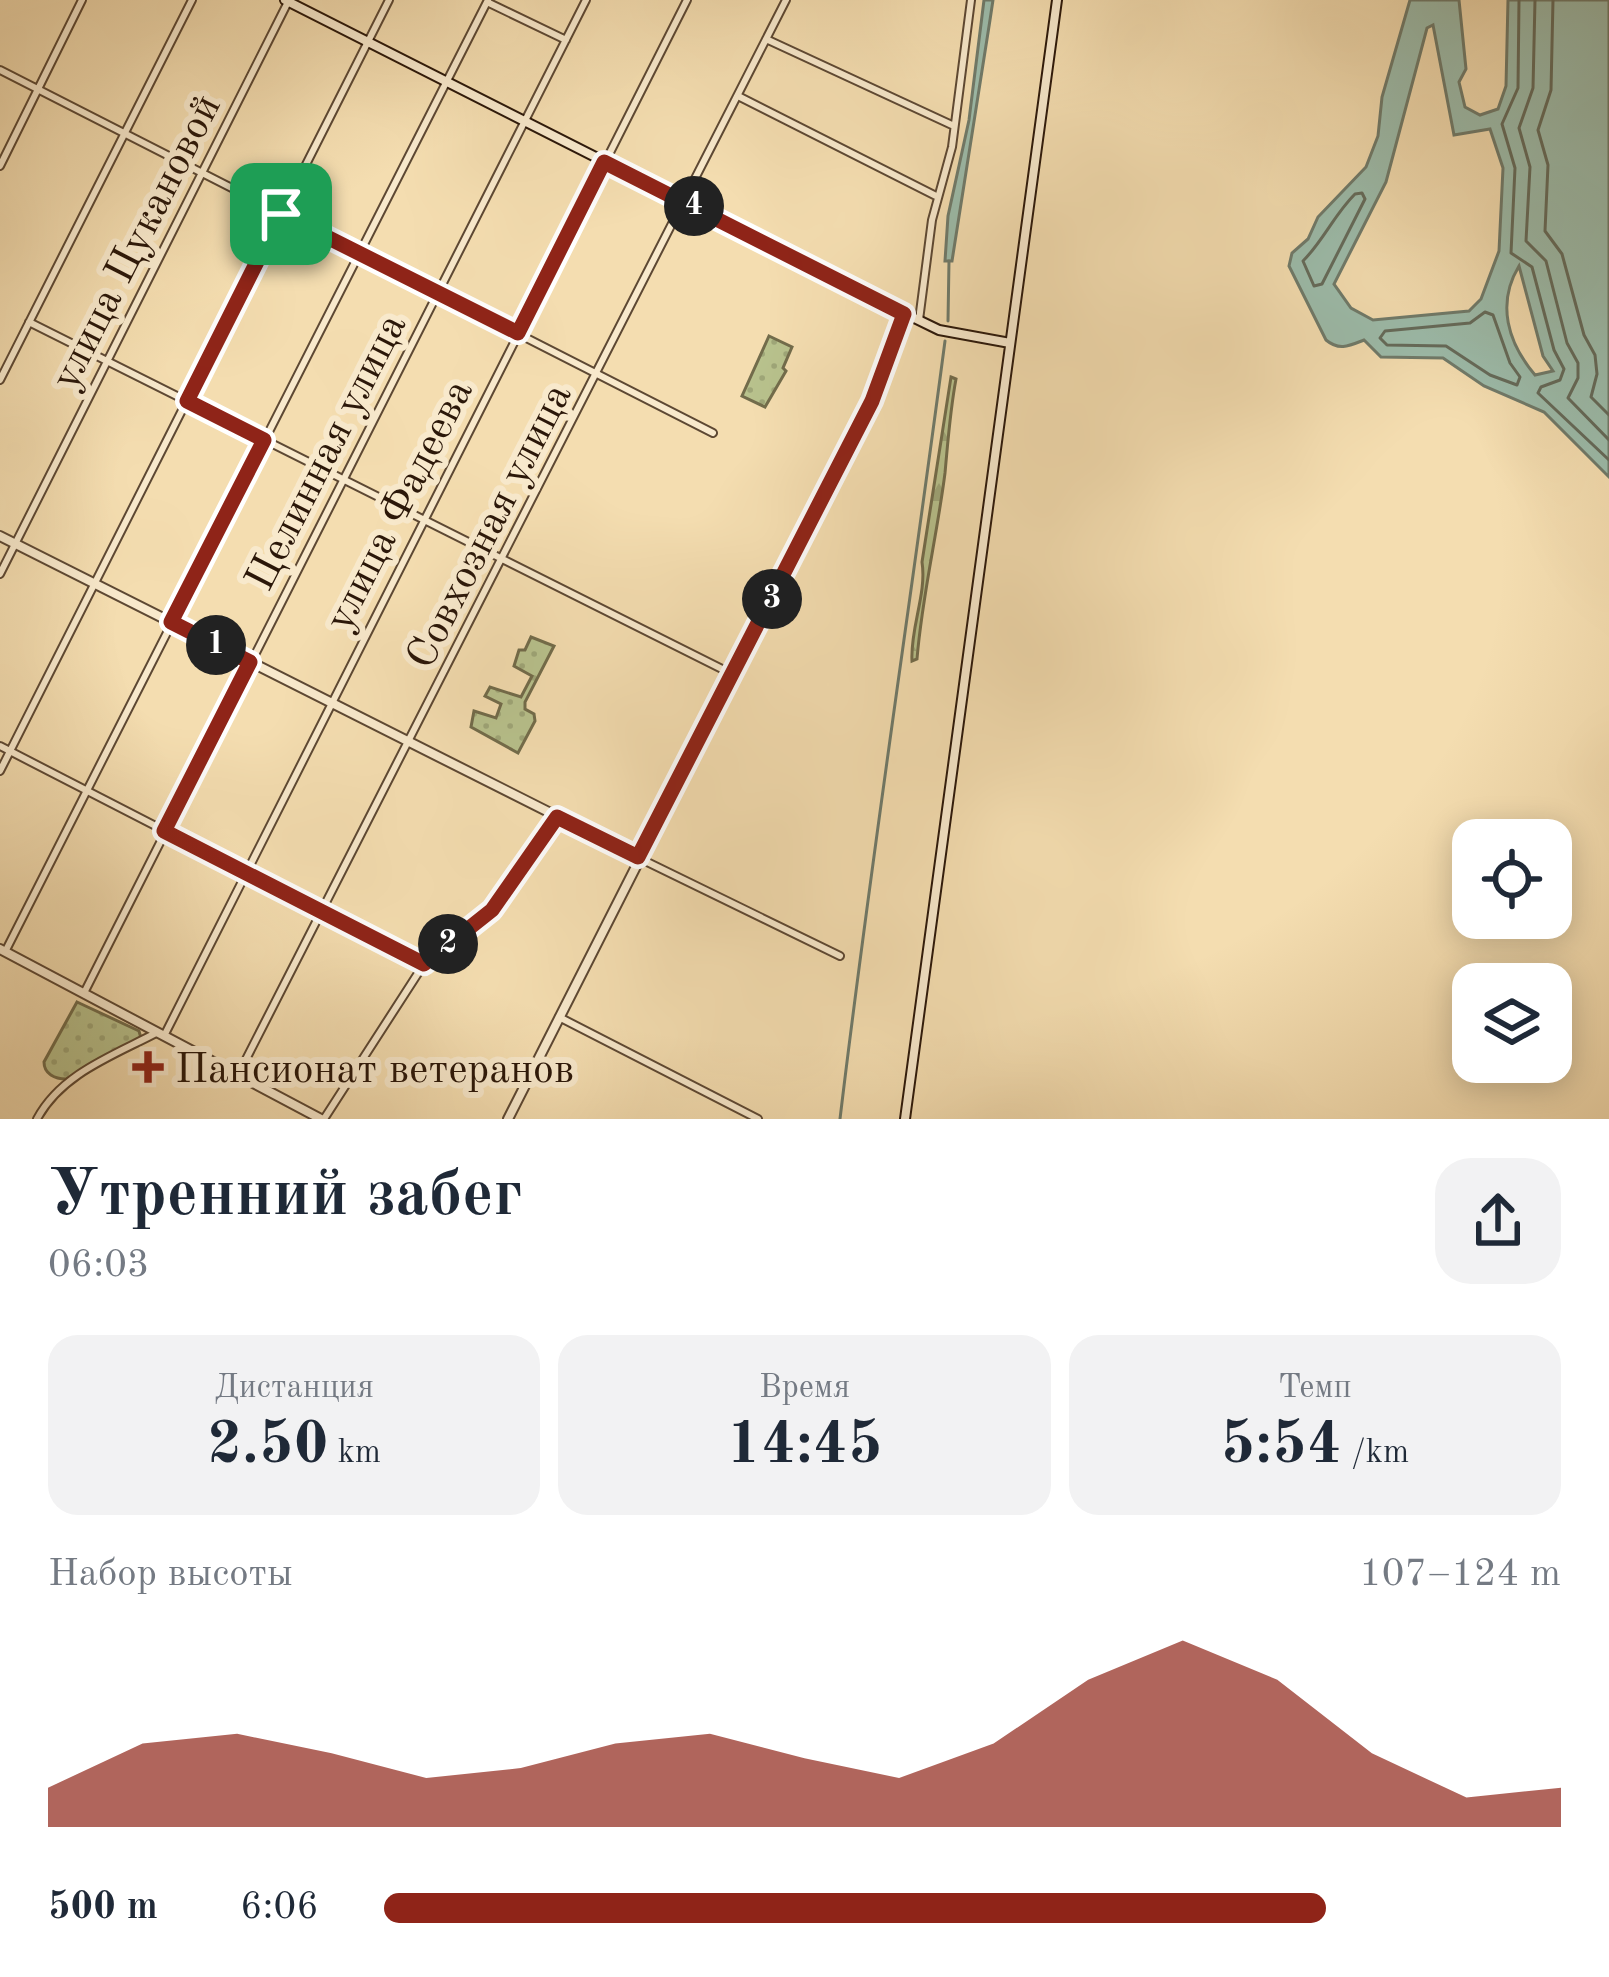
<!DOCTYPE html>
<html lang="ru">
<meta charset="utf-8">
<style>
body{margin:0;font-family:"Old Standard TT",serif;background:#f2f2f3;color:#1f2937;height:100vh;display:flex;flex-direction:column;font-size:45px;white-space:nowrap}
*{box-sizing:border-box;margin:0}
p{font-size:39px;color:#747a83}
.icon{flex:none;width:66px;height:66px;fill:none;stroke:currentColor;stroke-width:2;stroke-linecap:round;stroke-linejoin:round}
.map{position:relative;height:1119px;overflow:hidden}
.panel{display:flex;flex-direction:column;background:#fff;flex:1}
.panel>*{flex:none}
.controls{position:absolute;left:1452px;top:819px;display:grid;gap:24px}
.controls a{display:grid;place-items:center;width:120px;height:120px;border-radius:24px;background:#fff;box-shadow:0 6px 30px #0003;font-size:60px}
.pin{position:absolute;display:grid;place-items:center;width:102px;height:102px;color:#fff;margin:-51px;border-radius:24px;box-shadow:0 6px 18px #0006}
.km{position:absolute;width:60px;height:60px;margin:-30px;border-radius:50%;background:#222;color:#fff;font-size:33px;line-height:60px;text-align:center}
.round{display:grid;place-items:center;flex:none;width:126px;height:126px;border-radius:36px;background:#f2f2f3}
.headline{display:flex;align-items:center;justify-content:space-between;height:204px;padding:0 48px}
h1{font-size:66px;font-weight:600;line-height:90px}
.stats{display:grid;grid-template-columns:repeat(3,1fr);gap:18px;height:204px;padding:12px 48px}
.stats div{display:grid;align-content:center;border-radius:30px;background:#f2f2f3;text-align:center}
.stats b{font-size:60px;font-weight:600}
.stats small{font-size:33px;font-weight:400}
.stats p{font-size:33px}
.chart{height:336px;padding:24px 48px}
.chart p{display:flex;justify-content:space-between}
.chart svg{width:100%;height:216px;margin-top:12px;fill:#8f2418;opacity:.7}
ul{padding:0 48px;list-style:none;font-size:39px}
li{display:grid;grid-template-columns:192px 144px 1fr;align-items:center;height:90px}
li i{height:30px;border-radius:15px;background:#8f2418}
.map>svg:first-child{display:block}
.forest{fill:url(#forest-firs);stroke:#726c4b;stroke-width:3}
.park{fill:url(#park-dots);stroke:#726c4b;stroke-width:3}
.water{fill:#9cbcab;stroke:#6f7a6a;stroke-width:3;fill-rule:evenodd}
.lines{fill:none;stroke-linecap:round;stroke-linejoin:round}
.shore{stroke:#646a5a;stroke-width:3}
.stream{stroke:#6f7a6a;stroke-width:3}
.minor-casing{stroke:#5d4833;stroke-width:10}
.tertiary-casing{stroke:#5d4833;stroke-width:12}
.secondary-casing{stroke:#2b1709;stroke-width:12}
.minor{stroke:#f8e9cc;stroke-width:6}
.tertiary{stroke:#f8e9cc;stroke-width:8}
.secondary{stroke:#f8e9cc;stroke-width:8}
.route-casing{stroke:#fff;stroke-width:24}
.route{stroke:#8f2418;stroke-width:15}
.poi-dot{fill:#8f2418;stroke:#f8e9cc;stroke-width:4.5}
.labels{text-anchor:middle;stroke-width:12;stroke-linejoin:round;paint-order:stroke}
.street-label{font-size:42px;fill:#2b1709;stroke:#f8e9cc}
.poi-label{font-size:42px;fill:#2b1709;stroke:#f8e9cc;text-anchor:start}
</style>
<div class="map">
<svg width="1609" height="1119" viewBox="0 0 1609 1119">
<defs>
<pattern id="forest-firs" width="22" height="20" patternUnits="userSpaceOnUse" patternTransform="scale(3)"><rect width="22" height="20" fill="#b8c28d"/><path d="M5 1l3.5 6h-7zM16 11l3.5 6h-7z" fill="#9ea678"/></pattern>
<pattern id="park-dots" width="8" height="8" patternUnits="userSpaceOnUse" patternTransform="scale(3)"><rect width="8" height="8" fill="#b8c28d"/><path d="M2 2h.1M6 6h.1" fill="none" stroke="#9ea678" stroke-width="1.8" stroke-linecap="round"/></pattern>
</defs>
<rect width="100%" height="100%" fill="#f4ddb0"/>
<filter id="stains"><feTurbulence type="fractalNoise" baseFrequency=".00167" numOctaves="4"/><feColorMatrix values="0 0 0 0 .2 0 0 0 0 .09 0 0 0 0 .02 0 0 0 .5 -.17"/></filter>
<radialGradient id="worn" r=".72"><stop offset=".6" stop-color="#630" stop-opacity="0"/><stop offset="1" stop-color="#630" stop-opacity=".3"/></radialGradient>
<!-- forest -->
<path class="forest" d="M951 377 956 379C950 411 948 441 945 473 937 536 922 596 917 659L912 661C910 628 927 594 922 562Z"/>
<!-- park -->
<path class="park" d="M769 336 792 347 783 368 786 371 765 407 742 396Z
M531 637 554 646 525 702V709L534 714 535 721 518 753 471 727 474 711 496 718 501 704 485 696 490 687 521 697 532 676 514 666 519 650H525Z
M77 1002 139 1031 141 1038 66 1079C55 1079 44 1074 44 1062Z"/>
<!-- water -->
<path class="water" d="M984 0H993L990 20 952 261H945L948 216 969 120Z
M1410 0H1459L1466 69 1459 82 1465 107 1480 115 1498 109 1506 86 1508 0H1609V477L1544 412 1484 386 1443 358 1381 357 1364 340C1349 346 1339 351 1326 340L1289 266 1292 253 1308 239 1318 217 1366 167 1378 136 1382 97ZM1433 25 1454 135 1490 129 1503 168 1499 251 1481 299 1469 311 1373 320 1351 308 1334 284 1386 182 1427 28ZM1519 266 1543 356 1553 371 1535 375C1508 343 1496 304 1519 266Z"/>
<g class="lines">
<!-- shore -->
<path class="shore" d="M1519 0 1518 88 1502 124 1515 168 1511 253 1532 267 1554 350 1564 369 1560 380 1541 387 1538 393 1609 460
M1535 0 1533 88 1519 128 1530 167 1526 241 1546 261 1567 343 1578 363V378L1568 398 1609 440
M1553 0 1551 90 1538 130 1548 165 1545 231 1562 254 1584 335 1595 355 1597 374 1591 397 1609 415
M1362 193 1365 199 1322 284 1314 286 1303 261C1323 241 1334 215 1355 194Z
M1485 312 1493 315 1510 363 1520 377 1517 385 1490 375 1446 346 1387 345 1380 338 1385 331 1470 323Z"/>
<!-- stream -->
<path class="stream" d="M948 321 949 261
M840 1119C871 859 911 600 945 341"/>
<!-- minor casing -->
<g class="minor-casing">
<path id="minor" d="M487 2 566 40
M766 39 954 126
M0 70 713 433
M738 96 938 197
M0 166 82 0
M919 320 932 220 952 147 971 0
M29 322 732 674
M0 380 192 0
M0 574 289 0
M0 746 424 964
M0 771 389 0
M641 859 840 956
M5 952 488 0
M84 993 586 0
M559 1017 758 1119
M164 1036 687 0
M238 1075 786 0
M37 1119C61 1074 112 1056 156 1033
M324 1119 424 964 492 910 557 817"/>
</g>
<!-- tertiary casing -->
<g class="tertiary-casing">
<path id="tertiary" d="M0 536 638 857
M0 949 321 1119
M508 1119 872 401 904 313"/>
</g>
<!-- secondary casing -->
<g class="secondary-casing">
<path id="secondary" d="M285 0 904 313 939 330 1010 343
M905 1119 1057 0"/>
</g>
<!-- minor -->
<use href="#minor" class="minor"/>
<!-- tertiary -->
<use href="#tertiary" class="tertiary"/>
<!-- secondary -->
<use href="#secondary" class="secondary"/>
</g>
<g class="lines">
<!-- route casing -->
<g class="route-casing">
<path id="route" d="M604 162 904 314 872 401 638 857 557 817 492 910 424 964 164 831 250 662 171 622 264 440 187 401 281 214 518 333Z"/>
</g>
<!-- route -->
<use href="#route" class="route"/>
</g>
<!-- markers -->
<path class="poi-dot" d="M142 1049h12v12h12v12h-12v12h-12v-12h-12v-12h12z"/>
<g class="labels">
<!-- street labels -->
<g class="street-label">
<text transform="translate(134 241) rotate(-63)" y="15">улица Цукановой</text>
<text transform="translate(324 451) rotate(-63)" y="15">Целинная улица</text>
<text transform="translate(397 504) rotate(-63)" y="15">улица Фадеева</text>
<text transform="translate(487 525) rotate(-63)" y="15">Совхозная улица</text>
</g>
<!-- poi labels -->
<g class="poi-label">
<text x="175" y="1082">Пансионат ветеранов</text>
</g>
</g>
<rect width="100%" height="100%" filter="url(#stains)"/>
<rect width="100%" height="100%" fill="url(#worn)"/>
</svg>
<div class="controls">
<a><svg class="icon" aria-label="locate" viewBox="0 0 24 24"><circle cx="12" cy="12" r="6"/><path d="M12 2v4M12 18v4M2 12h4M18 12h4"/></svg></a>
<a><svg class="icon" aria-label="layers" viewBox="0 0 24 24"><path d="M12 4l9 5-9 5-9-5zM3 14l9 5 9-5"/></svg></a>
</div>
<div class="pin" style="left:281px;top:214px;background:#1e9e55"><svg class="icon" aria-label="arrive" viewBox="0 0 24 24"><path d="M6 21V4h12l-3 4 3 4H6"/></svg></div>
<b class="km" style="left:216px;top:645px">1</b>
<b class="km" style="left:448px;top:944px">2</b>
<b class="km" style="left:772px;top:599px">3</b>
<b class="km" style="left:694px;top:206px">4</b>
</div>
<section class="panel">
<div class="headline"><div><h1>Утренний забег</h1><p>06:03</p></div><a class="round"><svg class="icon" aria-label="share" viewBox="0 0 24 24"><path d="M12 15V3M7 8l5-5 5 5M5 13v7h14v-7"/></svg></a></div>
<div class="stats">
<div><p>Дистанция</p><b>2.50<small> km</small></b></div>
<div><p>Время</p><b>14:45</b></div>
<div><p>Темп</p><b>5:54<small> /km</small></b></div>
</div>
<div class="chart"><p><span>Набор высоты</span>107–124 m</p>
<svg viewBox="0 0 160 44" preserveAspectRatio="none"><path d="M0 44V36L10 27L20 25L30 29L40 34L50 32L60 27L70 25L80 30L90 34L100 27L110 14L120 6L130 14L140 29L150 38L160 36V44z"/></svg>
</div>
<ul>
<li><b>500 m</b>6:06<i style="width:80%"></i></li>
</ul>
</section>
